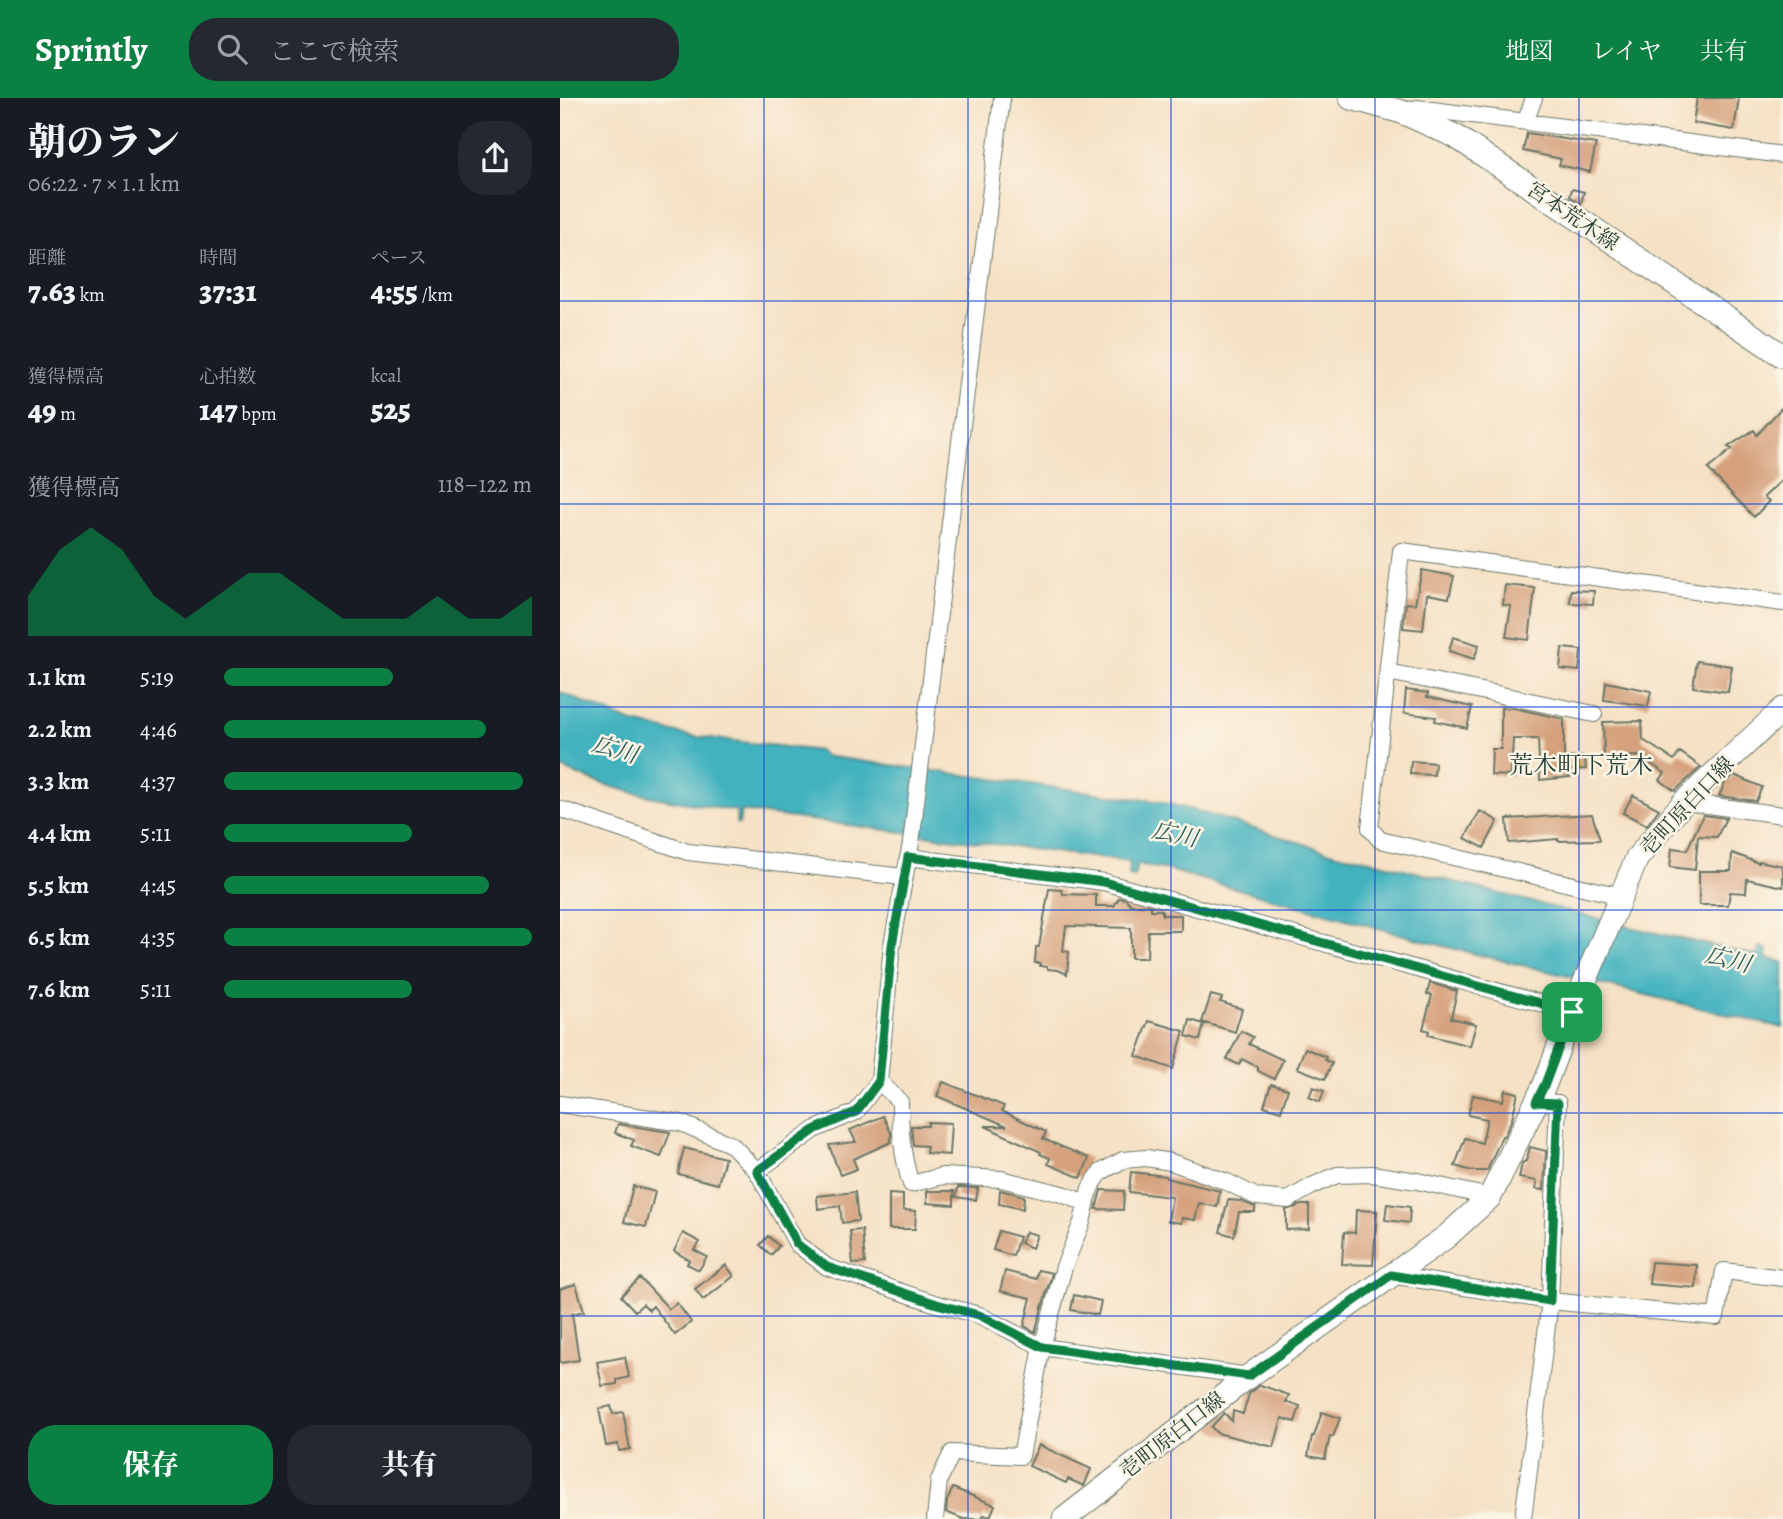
<!DOCTYPE html>
<html lang="ja">
<meta charset="utf-8">
<style>
body{margin:0;font-family:Alegreya,"Noto Serif JP",serif;background:#242831;color:#f1f3f6;height:100vh;display:flex;flex-direction:column;font-size:26px;white-space:nowrap}
*{box-sizing:border-box;margin:0}
p{font-size:23px;color:#9ea1a6}
.icon{flex:none;width:38px;height:38px;fill:none;stroke:currentColor;stroke-width:2;stroke-linecap:round;stroke-linejoin:round}
.map{position:relative;flex:1;overflow:hidden}
.details{display:flex;flex-direction:column;background:#171b24;width:560px}
.details>*{flex:none}
.pin{position:absolute;display:grid;place-items:center;width:60px;height:60px;color:#fff;margin:-30px;border-radius:14px;box-shadow:0 4px 10px #0006}
.round{display:grid;place-items:center;flex:none;width:74px;height:74px;border-radius:28px;background:#242831}
.head{display:flex;align-items:center;justify-content:space-between;height:119px;padding:0 28px}
h1{font-size:38px;font-weight:800;line-height:52px}
.metrics{display:grid;grid-template-columns:repeat(3,1fr);gap:10px;height:119px;padding:7px 28px}
.metrics div{display:grid;align-content:center}
.metrics b{font-size:30px;font-weight:800}
.metrics small{font-size:19px;font-weight:400}
.metrics p{font-size:19px}
.chart{height:196px;padding:14px 28px}
.chart p{display:flex;justify-content:space-between}
.chart svg{width:100%;height:126px;margin-top:7px;fill:#0b8043;opacity:.7}
.action{display:flex;gap:14px;margin-top:auto;padding:14px 28px}
.action a{flex:1;height:80px;border-radius:28px;background:#0b8043;color:#fff;font-size:28px;font-weight:800;line-height:80px;text-align:center}
.action a+a{background:#242831;color:#f1f3f6}
ul{padding:0 28px;list-style:none;font-size:23px}
li{display:grid;grid-template-columns:112px 84px 1fr;align-items:center;height:52px}
li i{height:18px;border-radius:9px;background:#0b8043}
header{display:flex;align-items:center;gap:42px;box-sizing:border-box;height:98px;padding:0 35px;background:#0b8043;color:#fff}
header strong{font-size:33px}
nav{display:flex;gap:38px;margin-inline-start:auto;font-size:24px}
.search{width:490px;height:63px;background:#242831;display:flex;align-items:center;gap:18px;box-sizing:border-box;padding:0 24px;border-radius:28px;color:#9ea1a6;font-size:26px}
main{display:flex;flex:1;min-height:0}
.map>svg:first-child{display:block}
.water{fill:#43b2bf;stroke:#31787a;stroke-width:2}
.building{fill:#d5a17d}
.lines{fill:none;stroke-linecap:round;stroke-linejoin:round}
.minor-casing{stroke:#6a7667;stroke-width:18}
.secondary-casing{stroke:#6a7667;stroke-width:25}
.minor{stroke:#fff;stroke-width:16}
.secondary{stroke:#fff;stroke-width:23}
.route-casing{stroke:#fff;stroke-width:14}
.route{stroke:#0b8043;stroke-width:9}
.grid{fill:none;stroke:#1d4ed8;stroke-width:2;stroke-opacity:0.55}
.labels{text-anchor:middle;stroke-width:5;stroke-linejoin:round;paint-order:stroke}
.street-label{font-size:21px;fill:#1f3d34;stroke:#fcf5e5}
.water-label{font-size:23px;font-style:italic;fill:#2a605e;stroke:#fcf5e5}
.quarter-label{font-size:24px;fill:#1f3d34;stroke:#fcf5e5}
</style>
<header>
<strong>Sprintly</strong>
<div class="search"><svg class="icon" aria-label="search" viewBox="0 0 24 24"><circle cx="10" cy="10" r="6"/><path d="M15 15l6 6"/></svg>ここで検索</div>
<nav><a>地図</a><a>レイヤ</a><a>共有</a></nav>
</header>
<main>
<section class="details">
<div class="head"><div><h1>朝のラン</h1><p>06:22 · 7 × 1.1 km</p></div><a class="round"><svg class="icon" aria-label="share" viewBox="0 0 24 24"><path d="M12 15V3M7 8l5-5 5 5M5 13v7h14v-7"/></svg></a></div>
<div class="metrics">
<div><p>距離</p><b>7.63<small> km</small></b></div>
<div><p>時間</p><b>37:31</b></div>
<div><p>ペース</p><b>4:55<small> /km</small></b></div>
</div>
<div class="metrics">
<div><p>獲得標高</p><b>49<small> m</small></b></div>
<div><p>心拍数</p><b>147<small> bpm</small></b></div>
<div><p>kcal</p><b>525</b></div>
</div>
<div class="chart"><p><span>獲得標高</span>118–122 m</p>
<svg viewBox="0 0 160 44" preserveAspectRatio="none"><path d="M0 44V30L10 14L20 6L30 14L40 30L50 38L60 30L70 22L80 22L90 30L100 38L110 38L120 38L130 30L140 38L150 38L160 30V44z"/></svg>
</div>
<ul>
<li><b>1.1 km</b>5:19<i style="width:55%"></i></li>
<li><b>2.2 km</b>4:46<i style="width:85%"></i></li>
<li><b>3.3 km</b>4:37<i style="width:97%"></i></li>
<li><b>4.4 km</b>5:11<i style="width:61%"></i></li>
<li><b>5.5 km</b>4:45<i style="width:86%"></i></li>
<li><b>6.5 km</b>4:35<i style="width:100%"></i></li>
<li><b>7.6 km</b>5:11<i style="width:61%"></i></li>
</ul>
<div class="action"><a>保存</a><a>共有</a></div>
</section>
<div class="map">
<svg width="1223" height="1421" viewBox="0 0 1223 1421">
<rect width="100%" height="100%" fill="#fcf5e5"/>
<filter id="ink" filterUnits="userSpaceOnUse"><feTurbulence type="fractalNoise" baseFrequency=".0143" numOctaves="2"/><feDisplacementMap in="SourceGraphic" scale="14" xChannelSelector="R" yChannelSelector="G"/><feConvolveMatrix kernelMatrix="1 2 1 2 8 2 1 2 1" color-interpolation-filters="sRGB"/></filter>
<filter id="wash" filterUnits="userSpaceOnUse"><feTurbulence type="fractalNoise" baseFrequency=".00686" numOctaves="4" result="noise"/><feDisplacementMap in="SourceGraphic" scale="28" xChannelSelector="R" yChannelSelector="G"/><feGaussianBlur stdDeviation="1.57" result="paint"/><feColorMatrix in="noise" values="0 0 0 0 0 0 0 0 0 0 0 0 0 0 0 0 0 1.4 0 .05"/><feComposite in="paint" operator="in"/></filter>
<g filter="url(#wash)">
<rect width="100%" height="100%" fill="#f5e1c5"/>
<!-- water -->
<path class="water" d="M0 594 70 624 130 638 260 653 264 658 601 704 640 714 780 757H789L1070 829 1197 858 1200 849 1207 851 1206 860 1223 864V930L887 849 609 772 577 766 574 779 569 778 570 764 181 713 179 726 176 725 177 713C118 704 54 695 0 669Z"/>
<g id="blocks">
<!-- building -->
<path class="building" d="M1137 0H1179L1174 32 1133 25Z
M967 35 1036 46 1030 74 999 67 1001 61 963 53Z
M1012 91 1024 94 1021 106 1010 98Z
M1223 308V381L1204 399 1209 403 1194 419 1148 371 1172 351 1168 349 1194 332 1197 337Z
M862 472 894 478 889 500 867 496 863 532 843 530 846 505 855 506Z
M945 487 975 490 969 542 946 539 951 508 943 507Z
M1011 492 1034 493 1033 506 1010 505Z
M893 539 919 547 914 561 889 553Z
M1002 550 1021 552 1019 573 1000 571Z
M1137 563 1172 568 1168 594 1133 589Z
M1046 584 1091 593 1088 608 1044 602Z
M846 592 868 595 867 599 912 609 907 630 875 623 876 619 844 615Z
M941 610H954L1004 621V660L1025 658 1026 671 1010 672V679L980 682 978 641H953L951 678 931 677 932 651H941Z
M1082 623 1083 642 1114 662 1120 654 1141 669 1115 693 1100 682 1105 675 1079 658 1044 659 1043 624Z
M851 663 875 665 874 677 850 676Z
M1174 677 1202 689 1196 703 1159 698 1165 685Z
M1073 697 1099 711 1087 727 1063 715Z
M920 713 938 723 924 750 905 740Z
M1032 716 1040 742 998 743V741L949 745 947 721Z
M1143 717 1166 720 1157 739 1138 738 1135 772 1110 769 1112 750 1127 752Z
M1172 755 1199 765V763L1223 768V789L1187 781 1186 795 1170 794 1168 807H1139V773H1171Z
M489 791 502 792 503 796 536 797V808H554L559 800H561L566 801 571 807H587L591 808V812H602V817H621V833H588L587 860H571V830L506 828 503 853 509 854 507 876 498 872 488 871 487 869 480 868V865H475L476 849H479Z
M870 885 897 893 891 920 916 926 910 948 868 937 869 933 863 931 872 897 867 896Z
M651 897 662 900 660 904 682 911 675 934 642 924Z
M630 922 644 926 640 942 626 938Z
M589 923 624 933 613 971 576 958Z
M681 933 693 939 689 946 723 962 714 981 698 973V969L682 961 679 967 667 961Z
M745 950 766 959 765 962 772 965 765 981 737 970Z
M383 984 444 1008 442 1013 486 1034 483 1041 529 1060 521 1080 488 1066 490 1060 480 1056 481 1054 425 1028H447L377 998Z
M711 986 728 991 721 1013 704 1008Z
M753 989 764 993 760 1004 749 999Z
M945 992 958 995 952 1021 944 1038H942L927 1073H912L895 1068 905 1040 922 1045 927 1021 908 1017 913 997 943 1003Z
M323 1018 331 1035V1044L293 1061 297 1071 280 1077 269 1047 296 1044 290 1032Z
M368 1024 391 1025 389 1057 366 1055 367 1048 353 1047 351 1028H368Z
M58 1026 110 1034 101 1059 71 1048 74 1042 55 1035Z
M970 1049 986 1053 984 1092 976 1091 977 1083 959 1080 962 1065 966 1063Z
M124 1050 165 1060 158 1086 118 1076Z
M571 1074 606 1078V1080L660 1093 657 1109 639 1105 635 1122 622 1120 621 1125 608 1123 612 1099 569 1094Z
M73 1088 95 1094 86 1129 64 1124Z
M398 1089 418 1090 416 1102 396 1099Z
M440 1092 464 1098 463 1111 439 1106Z
M541 1092 564 1093 563 1112 536 1111Z
M367 1093H394V1107L367 1105Z
M295 1094 298 1123 282 1125 280 1108 258 1111 257 1098Z
M329 1096 343 1097V1112L356 1113 355 1131H329Z
M668 1102 681 1103 695 1109V1114H679L674 1138 660 1134Z
M827 1106 850 1109 849 1125 825 1122Z
M741 1107H749V1131L726 1132V1112Z
M796 1112 817 1113 813 1167 782 1166 784 1134 795 1135Z
M302 1132 305 1165 293 1166 290 1133Z
M439 1133 459 1139 453 1158 433 1152Z
M466 1134 477 1137 472 1150 460 1145Z
M123 1135 140 1144 134 1152 147 1159 139 1172 127 1166 129 1162 114 1153Z
M208 1138 219 1148 211 1157 200 1147Z
M1091 1164 1137 1167 1136 1190 1089 1186Z
M166 1167 174 1178 143 1202 135 1191Z
M478 1172 492 1175 475 1234 464 1228 471 1200 440 1193 445 1173 476 1181Z
M80 1180 109 1211 117 1205 131 1224 115 1237 93 1208 89 1212 83 1206 75 1213 61 1198Z
M16 1186 24 1213 12 1216 19 1262 0 1265V1191Z
M514 1197 541 1203 538 1217 511 1212Z
M65 1259 69 1279 57 1282V1286L42 1288 37 1264Z
M700 1287 729 1297 726 1304 740 1308 735 1324 722 1320 714 1349 657 1335 651 1329 664 1315 672 1323 673 1313 683 1316 689 1296Z
M51 1308 53 1316 63 1314 70 1351 59 1353 58 1346 46 1348 39 1311Z
M762 1314 780 1320 773 1339 770 1338 765 1361 748 1358 752 1338H754Z
M479 1347 531 1371 524 1388 508 1381 506 1385 469 1368Z
M393 1390 435 1407 430 1419 424 1417 422 1421H403L386 1414 387 1403Z"/>
</g>
</g>
<g filter="url(#ink)">
<use href="#blocks" fill-opacity="0" stroke="#6a7667" stroke-width="2"/>
<g class="lines">
<!-- minor casing -->
<g class="minor-casing">
<path id="minor" d="M842 14 857 10 1223 57
M966 22 974 0
M828 574 1034 616
M1124 704 1223 717
M0 711 128 754 343 779
M348 759 544 784 1012 914
M1061 798 820 742 810 730 841 453 1223 505
M319 983 340 1004C340 1033 342 1058 351 1086L383 1078 441 1081 502 1096 526 1105
M0 1006 121 1025 172 1047 197 1073 237 1146 267 1169 377 1206 419 1217 482 1249 689 1278
M197 1073 256 1031 296 1014 319 983 332 847 351 745 442 0
M831 1177 990 1203 1156 1219 1164 1173 1223 1180
M375 1421 379 1382 392 1355 461 1358 482 1249 504 1169 522 1124 530 1090 541 1074 563 1062 586 1060 611 1064 667 1084 697 1099 728 1102 754 1087 777 1077 812 1076 857 1083 930 1099
M963 1421 990 1203 998 1005 976 1004"/>
</g>
<!-- secondary casing -->
<g class="secondary-casing">
<path id="secondary" d="M791 0 842 14 895 38 1223 258
M504 1421 689 1278 886 1139 930 1099 985 986 1012 914 1077 760 1124 704 1223 611"/>
</g>
<!-- minor -->
<use href="#minor" class="minor"/>
<!-- secondary -->
<use href="#secondary" class="secondary"/>
</g>
</g>
<g class="lines" filter="url(#ink)">
<!-- route casing -->
<g class="route-casing">
<path id="route" d="M348 759 544 784 1012 914 985 986 976 1004 998 1005 990 1203 831 1177 689 1278 482 1249 419 1217 377 1206 267 1169 237 1146 197 1073 256 1031 296 1014 319 983 332 847Z"/>
</g>
<!-- route -->
<use href="#route" class="route"/>
</g>
<!-- grid -->
<path class="grid" d="M204 0V1421M408 0V1421M611 0V1421M815 0V1421M1019 0V1421M0 203H1223M0 406H1223M0 609H1223M0 812H1223M0 1015H1223M0 1218H1223"/>
<g class="labels">
<!-- street labels -->
<g class="street-label">
<text transform="translate(1013 118) rotate(34)" y="7">宮本荒木線</text>
<text transform="translate(1127 708) rotate(-47)" y="7">壱町原白口線</text>
<text transform="translate(612 1337) rotate(-38)" y="7">壱町原白口線</text>
</g>
<!-- water labels -->
<g class="water-label">
<text transform="translate(55 651) rotate(16)" y="8">広川</text>
<text transform="translate(615 736) rotate(12)" y="8">広川</text>
<text transform="translate(1168 861) rotate(14)" y="8">広川</text>
</g>
<!-- quarter labels -->
<g class="quarter-label">
<text x="1021" y="675">荒木町下荒木</text>
</g>
</g>
</svg>
<div class="pin" style="left:1012px;top:914px;background:#1e9e55"><svg class="icon" aria-label="arrive" viewBox="0 0 24 24"><path d="M6 21V4h12l-3 4 3 4H6"/></svg></div>
</div>
</main>
